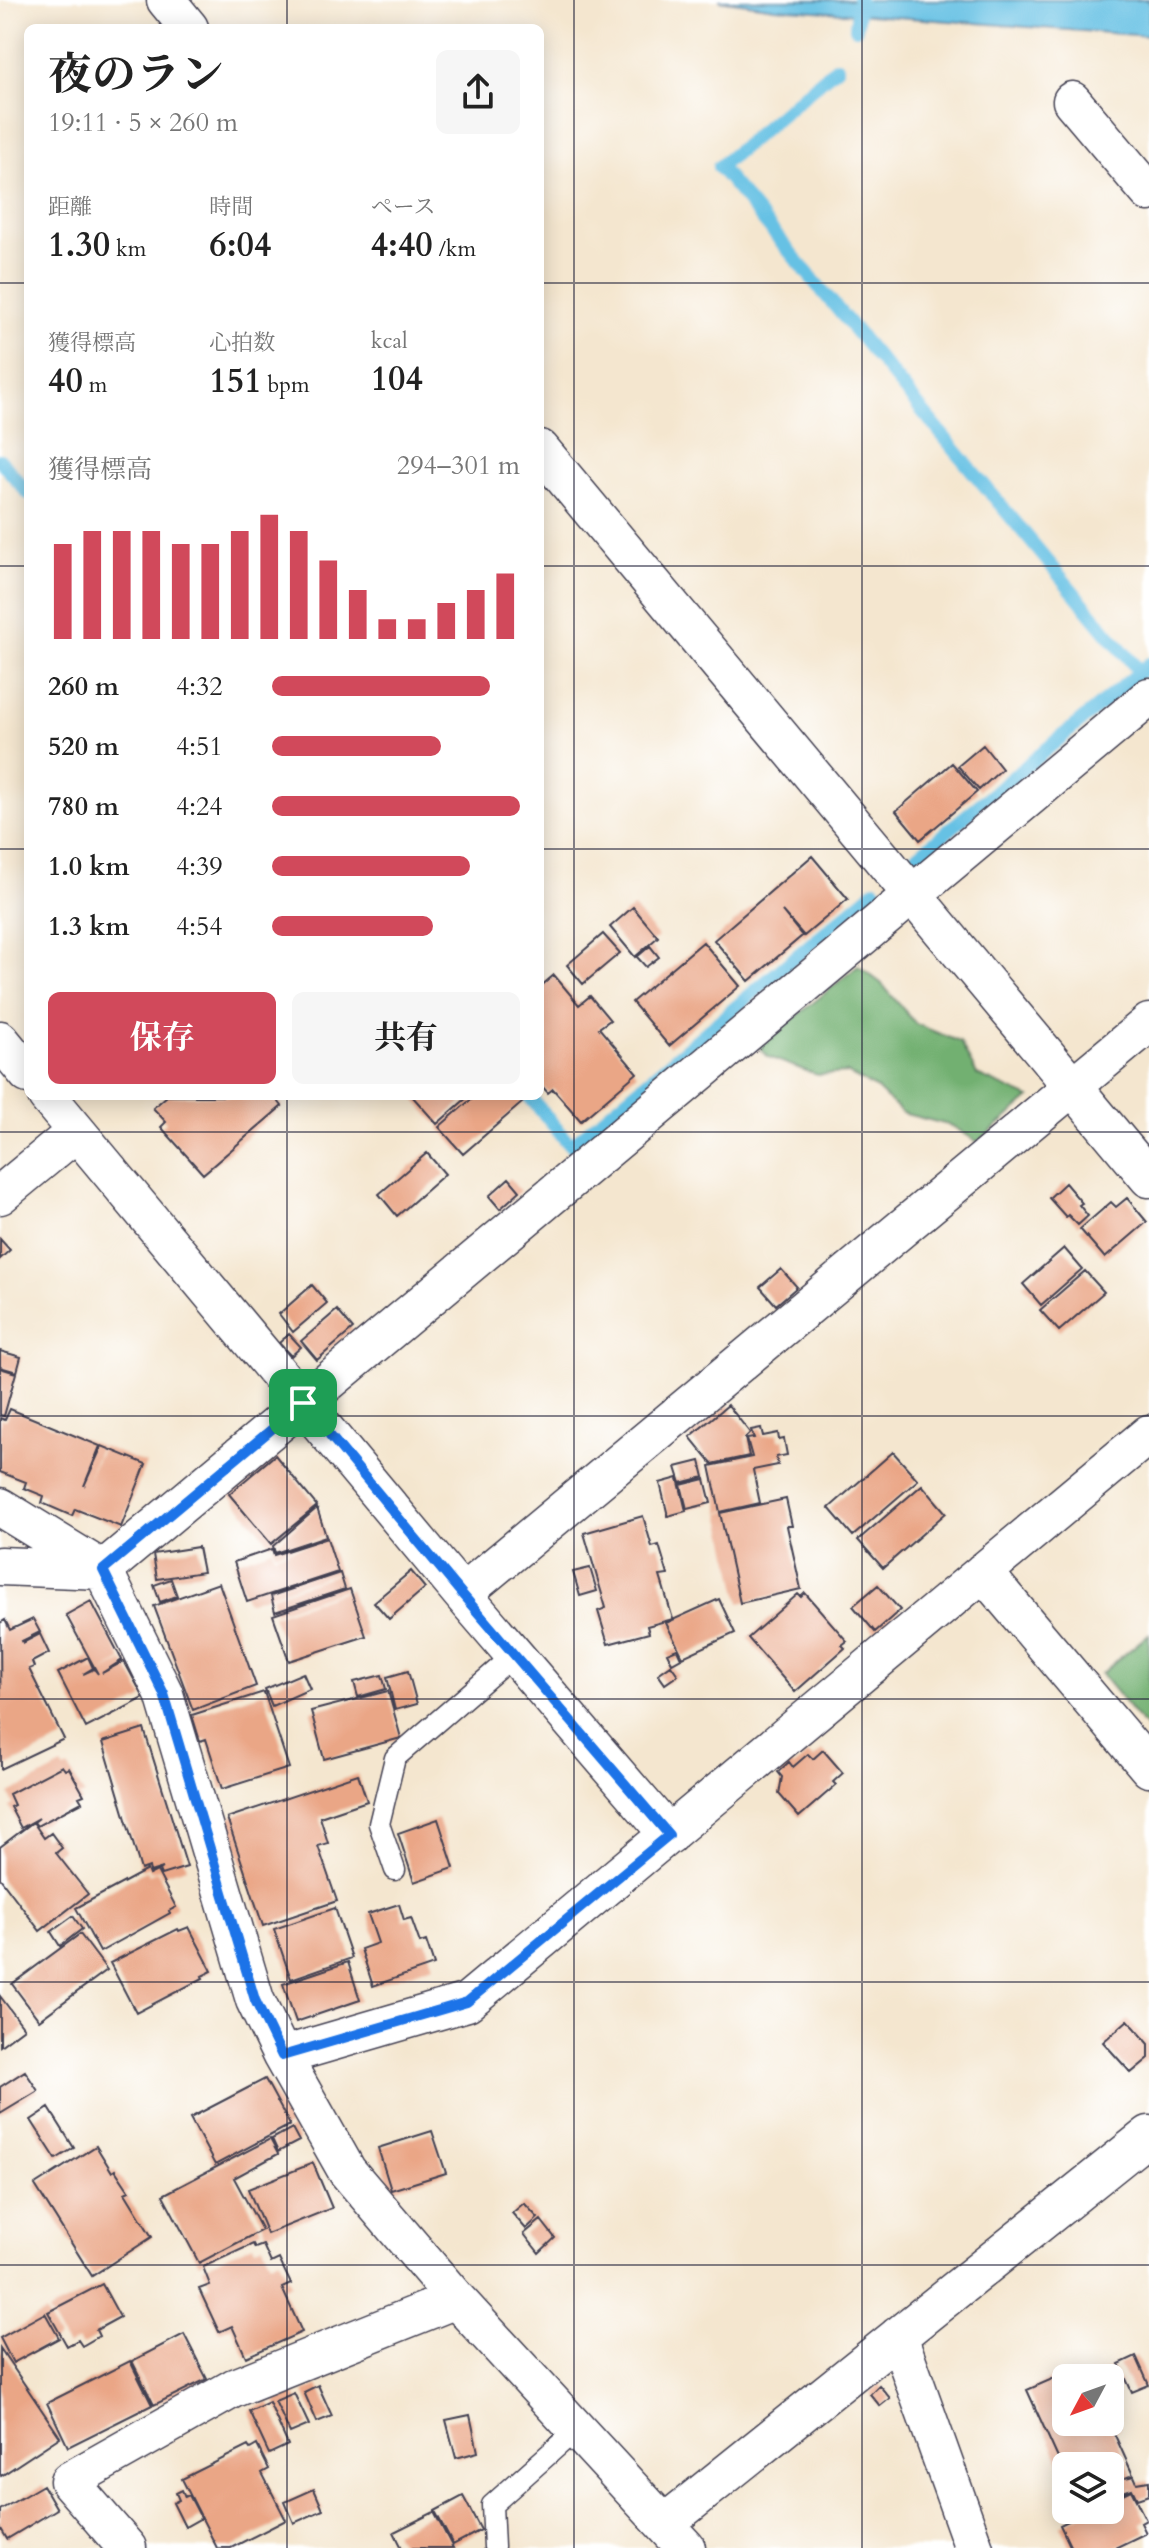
<!DOCTYPE html>
<html lang="ja">
<meta charset="utf-8">
<style>
body{margin:0;font-family:Cardo,"Noto Serif JP",serif;background:#f6f6f6;color:#222;height:100vh;display:flex;flex-direction:column;font-size:30px;white-space:nowrap}
*{box-sizing:border-box;margin:0}
p{font-size:26px;color:#767676}
.icon{flex:none;width:44px;height:44px;fill:none;stroke:currentColor;stroke-width:2;stroke-linecap:round;stroke-linejoin:round}
.map{position:relative;flex:1;overflow:hidden}
.side{position:absolute;left:24px;top:24px;width:520px;height:1076px;display:flex;flex-direction:column;background:#fff;border-radius:12px;box-shadow:0 4px 20px #0003}
.side>*{flex:none}
.needle{width:52px;rotate:229deg}
.fabs{position:absolute;left:1052px;top:2364px;display:grid;gap:16px}
.fabs a{display:grid;place-items:center;width:72px;height:72px;border-radius:12px;background:#fff;box-shadow:0 4px 20px #0003;font-size:40px}
.pin{position:absolute;display:grid;place-items:center;width:68px;height:68px;color:#fff;margin:-34px;border-radius:16px;box-shadow:0 4px 12px #0006}
.round{display:grid;place-items:center;flex:none;width:84px;height:84px;border-radius:12px;background:#f6f6f6}
.overview{display:flex;align-items:center;justify-content:space-between;height:136px;padding:0 24px}
h1{font-size:44px;font-weight:700;line-height:60px}
.metrics{display:grid;grid-template-columns:repeat(3,1fr);gap:12px;height:136px;padding:8px 24px}
.metrics div{display:grid;align-content:center}
.metrics b{font-size:34px;font-weight:700}
.metrics small{font-size:22px;font-weight:400}
.metrics p{font-size:22px}
.chart{height:224px;padding:16px 24px}
.chart p{display:flex;justify-content:space-between}
.chart svg{width:100%;height:144px;margin-top:8px;stroke:#d1495b;stroke-width:6}
.primary-button{display:flex;gap:16px;margin-top:auto;padding:16px 24px}
.primary-button a{flex:1;height:92px;border-radius:12px;background:#d1495b;color:#fff;font-size:32px;font-weight:700;line-height:92px;text-align:center}
.primary-button a+a{background:#f6f6f6;color:#222}
ul{padding:0 24px;list-style:none;font-size:26px}
li{display:grid;grid-template-columns:128px 96px 1fr;align-items:center;height:60px}
li i{height:20px;border-radius:10px;background:#d1495b}
.map>svg:first-child{display:block}
.forest{fill:#72b071;stroke:#4a6956;stroke-width:2}
.water{fill:#66c1e4;stroke:#447290;stroke-width:2}
.lines{fill:none;stroke-linecap:round;stroke-linejoin:round}
.stream{stroke:#66c1e4;stroke-width:14}
.building{fill:#eaa686}
.lane-casing{stroke:#423f51;stroke-width:23}
.street-casing{stroke:#423f51;stroke-width:41}
.lane{stroke:#fff;stroke-width:20}
.street{stroke:#fff;stroke-width:38}
.route-casing{stroke:#fff;stroke-width:16}
.route{stroke:#1a73e8;stroke-width:10}
.grid{fill:none;stroke:#22223b;stroke-width:2;stroke-opacity:0.55}
</style>
<div class="map">
<svg width="1149" height="2548" viewBox="0 0 1149 2548">
<rect width="100%" height="100%" fill="#fff"/>
<filter id="ink" filterUnits="userSpaceOnUse"><feTurbulence type="fractalNoise" baseFrequency=".0125" numOctaves="2"/><feDisplacementMap in="SourceGraphic" scale="16" xChannelSelector="R" yChannelSelector="G"/><feConvolveMatrix kernelMatrix="1 2 1 2 8 2 1 2 1" color-interpolation-filters="sRGB"/></filter>
<filter id="wash" filterUnits="userSpaceOnUse"><feTurbulence type="fractalNoise" baseFrequency=".006" numOctaves="4" result="noise"/><feDisplacementMap in="SourceGraphic" scale="32" xChannelSelector="R" yChannelSelector="G"/><feGaussianBlur stdDeviation="1.8" result="paint"/><feColorMatrix in="noise" values="0 0 0 0 0 0 0 0 0 0 0 0 0 0 0 0 0 1.4 0 .05"/><feComposite in="paint" operator="in"/></filter>
<g filter="url(#wash)">
<rect width="100%" height="100%" fill="#f4e6cf"/>
<!-- forest -->
<path class="forest" d="M858 966 881 983 916 1024 960 1042 977 1075 1030 1098 978 1142 952 1126 902 1113 877 1089 847 1073 817 1075 768 1057 759 1047Z
M1149 1634V1732L1101 1674Z"/>
<!-- water -->
<path class="water" d="M719 0H1149V36L775 8Z"/>
<g class="lines">
<!-- stream -->
<path class="stream" d="M856 28 859 0
M837 67 719 167 1140 672 1149 664
M0 460 28 493
M914 859 1140 672
M529 1096 571 1146 875 890"/>
</g>
<g id="blocks">
<!-- building -->
<path class="building" d="M983 745 1002 769 979 790 958 766Z
M952 763 977 792 920 840 896 811Z
M812 856 848 899 804 936 782 911 802 936 749 981 714 940Z
M633 907 658 937 635 957 610 927Z
M603 934 620 953 583 984 567 965Z
M703 942 740 986 669 1046 632 1002Z
M650 946 659 957 646 967 637 957Z
M554 975 579 1005 590 996 610 1020 599 1028 637 1073 581 1121 553 1089 548 1093 540 1084V987Z
M167 1096H274L282 1106 203 1174 161 1127 166 1122 153 1108Z
M412 1096H469L437 1124Z
M475 1096H518L523 1102 463 1154 439 1127Z
M427 1153 445 1174 397 1216 379 1194Z
M509 1178 520 1191 500 1209 489 1196Z
M1065 1183 1082 1203 1079 1205 1088 1216 1078 1225 1068 1215 1066 1217 1049 1198Z
M1127 1198 1147 1222 1105 1258 1080 1229 1111 1202 1116 1207Z
M0 1239 10 1250 0 1259Z
M1064 1248 1082 1269 1041 1305 1023 1284Z
M781 1269 797 1287 776 1305 760 1287Z
M1085 1271 1104 1292 1059 1331 1040 1310Z
M312 1285 327 1303 293 1332 279 1314Z
M337 1310 353 1329 317 1360 301 1341Z
M289 1334 301 1347 291 1356 279 1343Z
M0 1351 21 1357 17 1372 0 1367Z
M0 1368 16 1373 4 1416 0 1415Z
M728 1405 750 1433 745 1438 749 1456 712 1464 690 1437Z
M10 1409 100 1446 84 1486 102 1446 146 1464 121 1527 75 1509 72 1516 42 1503 44 1496 24 1488 26 1482 0 1472V1418L5 1420Z
M761 1428 763 1436 778 1433 779 1440 784 1439 787 1455 776 1457 778 1465 753 1470 760 1503 720 1512 710 1466 752 1457 747 1439 754 1438 751 1430Z
M893 1452 918 1480 853 1536 829 1508Z
M275 1455 317 1506 271 1544 229 1494Z
M700 1461 704 1477 681 1483 676 1467Z
M678 1478 686 1511 668 1516 660 1483Z
M705 1479 711 1503 687 1509 681 1485Z
M922 1485 946 1513 883 1568 858 1540Z
M786 1499 792 1526H787L801 1589 740 1603 720 1513Z
M317 1508 326 1536 275 1553 273 1546Z
M643 1516 652 1547 659 1545 668 1575 660 1576 673 1619 647 1626 649 1633 608 1644 598 1611 606 1608 584 1533Z
M327 1538 338 1572 247 1602 234 1562 272 1549 274 1555Z
M198 1547 203 1572 157 1579 153 1554Z
M590 1568 597 1591 580 1596 573 1572Z
M411 1571 425 1588 389 1619 374 1602Z
M340 1573 345 1589 275 1612 271 1596Z
M171 1579 177 1596 160 1602 154 1585Z
M219 1583 256 1686 193 1710 154 1606Z
M878 1585 900 1610 875 1632 853 1606Z
M350 1589 366 1636 289 1661 273 1615Z
M805 1593 847 1641 842 1645 845 1648 795 1692 748 1638 798 1594 801 1597Z
M719 1599 735 1633 683 1657 666 1623Z
M91 1601 122 1660 102 1673 124 1661 144 1698 86 1728 58 1673 88 1657 93 1668 83 1674 94 1669 98 1674 66 1615Z
M33 1619 40 1632 22 1641 23 1643 40 1634 49 1653 32 1662 34 1667 29 1669 64 1739 1 1769 0 1623 5 1620 10 1630Z
M677 1649 681 1658 672 1663 667 1653Z
M671 1665 678 1675 665 1684 658 1674Z
M408 1671 417 1704 395 1710 387 1677Z
M303 1673 310 1689 272 1706 265 1689Z
M382 1675 386 1689 358 1697 354 1682Z
M388 1691 401 1738 324 1759 311 1711Z
M264 1692 289 1768 222 1789 206 1739 200 1741 192 1715Z
M144 1729 187 1867 161 1875 159 1870 163 1868 150 1872 149 1867 141 1870 103 1742Z
M823 1750 843 1773 833 1782 836 1785 799 1817 779 1794 782 1777 778 1772 789 1762 793 1767 808 1754 813 1759Z
M62 1766 65 1770 69 1768 84 1795 79 1797 82 1802 37 1826 34 1822 39 1818 21 1828 10 1807 14 1805 9 1794Z
M358 1774 367 1801 320 1817 328 1843 318 1846 337 1901 263 1926 227 1818Z
M438 1819 454 1868 414 1882 398 1833Z
M33 1822 44 1838 51 1833 62 1848 56 1853 88 1894 40 1931 0 1878V1847Z
M147 1870 149 1875 157 1871 176 1907 169 1911 170 1913 100 1952 76 1908Z
M399 1904 404 1920 411 1918 420 1943 426 1941 434 1965 373 1986 361 1949 378 1943 368 1914Z
M335 1908 352 1958 291 1979 274 1929Z
M73 1916 82 1929 60 1946 51 1932Z
M189 1927 212 1971 202 1976 203 1978 136 2013 110 1963 178 1929 179 1931Z
M80 1934 107 1970 39 2020 12 1984Z
M348 1962 360 2000 296 2022 283 1984Z
M0 1996 24 2028 0 2046Z
M1128 2020 1149 2044V2058L1131 2073 1103 2042Z
M25 2071 38 2091 0 2114V2087Z
M265 2079 290 2125 215 2165 190 2118Z
M49 2108 74 2148 56 2159 31 2120Z
M292 2128 299 2141 278 2152 272 2139Z
M432 2131 446 2173 391 2190 378 2148Z
M270 2139 278 2154 234 2178 262 2230 199 2263 163 2195Z
M96 2146 112 2172 115 2170 129 2191 125 2193 152 2237 92 2276 35 2185Z
M313 2163 332 2208 267 2234 248 2189Z
M524 2203 538 2218 526 2229 512 2213Z
M541 2220 555 2238 539 2253 524 2234Z
M253 2244 255 2248 263 2245 271 2263 279 2259 291 2284 282 2288 302 2332 246 2357 232 2326 219 2332 199 2289 210 2285 203 2267Z
M102 2284 120 2317 96 2330 99 2336 82 2346 78 2340 67 2346 48 2312Z
M45 2313 59 2338 13 2363 0 2338Z
M184 2334 207 2379 154 2405 132 2361Z
M0 2348 60 2437 1 2476 0 2474Z
M1136 2356 1149 2385 1132 2392 1119 2364Z
M130 2361 152 2405 68 2447 47 2403Z
M1112 2368 1120 2384 1110 2388V2378H1097L1095 2375Z
M1059 2376 1061 2380 1066 2378V2422H1110V2407L1119 2428 1113 2431 1133 2475 1125 2478 1134 2476 1137 2483 1149 2481V2495L1137 2499 1132 2489 1123 2492 1118 2481 1110 2485V2466H1066V2476L1027 2390Z
M318 2385 332 2416 317 2422 304 2392Z
M879 2385 890 2398 880 2406 870 2394Z
M294 2393 309 2425 290 2433 275 2401Z
M269 2402 288 2445 269 2454 249 2411Z
M470 2415 478 2452 456 2458 446 2420Z
M257 2445 269 2469 262 2473 286 2520 231 2548H217L182 2479 248 2446 250 2449Z
M43 2485 57 2509 7 2539 0 2527V2510Z
M314 2489 323 2510 294 2523 285 2502Z
M182 2490 185 2497 189 2495 201 2518 185 2527 173 2503 179 2500 176 2493Z
M1131 2490 1146 2520 1141 2523 1146 2533 1115 2548H1071L1060 2525 1091 2510H1110V2500Z
M463 2496 481 2530 453 2545 435 2511Z
M434 2512 453 2548H402L394 2532Z"/>
</g>
</g>
<g filter="url(#ink)">
<use href="#blocks" fill-opacity="0" stroke="#423f51" stroke-width="2"/>
<g class="lines">
<!-- lane casing -->
<g class="lane-casing">
<path id="lane" d="M395 1870 379 1824 395 1758 514 1655
M494 2547 492 2505 577 2429"/>
</g>
<!-- street casing -->
<g class="street-casing">
<path id="street" d="M166 0 189 28
M1072 101 1149 192
M540 449 1149 1178
M0 1040 28 1074
M47 1096 462 1594 669 1835
M0 1195 76 1132
M0 1507 103 1570 164 1694 255 2000 282 2056 347 2171 456 2299 686 2548
M0 1566 103 1570 1149 697
M983 1572 1149 1768
M462 1594 1149 1023
M282 2056 467 2002 1149 1434
M898 2336 974 2548
M664 2524 1149 2135
M127 2548 69 2481 234 2388 456 2299"/>
</g>
<!-- lane -->
<use href="#lane" class="lane"/>
<!-- street -->
<use href="#street" class="street"/>
</g>
</g>
<g class="lines" filter="url(#ink)">
<!-- route casing -->
<g class="route-casing">
<path id="route" d="M303 1403 462 1594 669 1835 467 2002 282 2056 255 2000 164 1694 103 1570Z"/>
</g>
<!-- route -->
<use href="#route" class="route"/>
</g>
<!-- grid -->
<path class="grid" d="M287 0V28M574 0V2548M862 0V2548M0 283H28M540 283H1149M0 566H28M540 566H1149M0 849H28M540 849H1149M287 1096V2548M0 1132H1149M0 1416H1149M0 1699H1149M0 1982H1149M0 2265H1149"/>
</svg>
<div class="fabs">
<a><svg class="needle" viewBox="-14 -14 28 28"><path d="M0-13l5 13h-10z" fill="#e53935"/><path d="M0 13l5-13h-10z" fill="#767676"/></svg></a>
<a><svg class="icon" aria-label="layers" viewBox="0 0 24 24"><path d="M12 4l9 5-9 5-9-5zM3 14l9 5 9-5"/></svg></a>
</div>
<div class="pin" style="left:303px;top:1403px;background:#1e9e55"><svg class="icon" aria-label="arrive" viewBox="0 0 24 24"><path d="M6 21V4h12l-3 4 3 4H6"/></svg></div>
<section class="side">
<div class="overview"><div><h1>夜のラン</h1><p>19:11 · 5 × 260 m</p></div><a class="round"><svg class="icon" aria-label="share" viewBox="0 0 24 24"><path d="M12 15V3M7 8l5-5 5 5M5 13v7h14v-7"/></svg></a></div>
<div class="metrics">
<div><p>距離</p><b>1.30<small> km</small></b></div>
<div><p>時間</p><b>6:04</b></div>
<div><p>ペース</p><b>4:40<small> /km</small></b></div>
</div>
<div class="metrics">
<div><p>獲得標高</p><b>40<small> m</small></b></div>
<div><p>心拍数</p><b>151<small> bpm</small></b></div>
<div><p>kcal</p><b>104</b></div>
</div>
<div class="chart"><p><span>獲得標高</span>294–301 m</p>
<svg viewBox="0 0 160 44" preserveAspectRatio="none"><path d="M5 44V15M15 44V11M25 44V11M35 44V11M45 44V15M55 44V15M65 44V11M75 44V6M85 44V11M95 44V20M105 44V29M115 44V38M125 44V38M135 44V33M145 44V29M155 44V24"/></svg>
</div>
<ul>
<li><b>260 m</b>4:32<i style="width:88%"></i></li>
<li><b>520 m</b>4:51<i style="width:68%"></i></li>
<li><b>780 m</b>4:24<i style="width:100%"></i></li>
<li><b>1.0 km</b>4:39<i style="width:80%"></i></li>
<li><b>1.3 km</b>4:54<i style="width:65%"></i></li>
</ul>
<div class="primary-button"><a>保存</a><a>共有</a></div>
</section>
</div>
